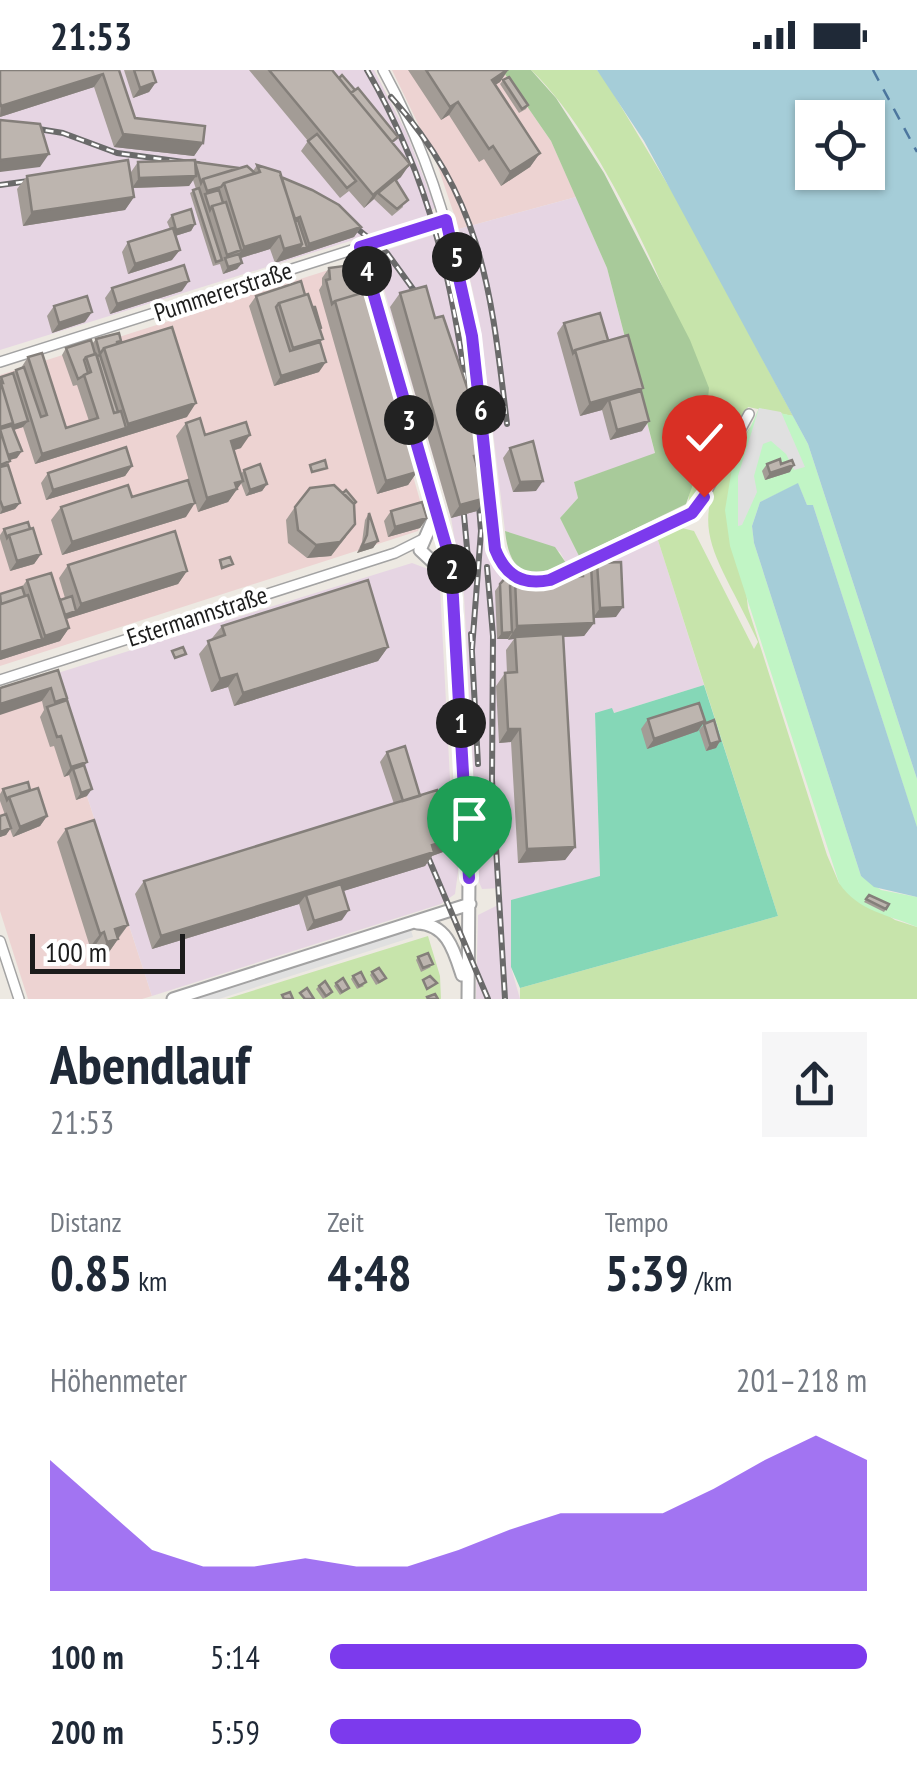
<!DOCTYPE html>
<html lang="de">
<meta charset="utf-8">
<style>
body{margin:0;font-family:"PT Sans Narrow",sans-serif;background:#f6f6f7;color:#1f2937;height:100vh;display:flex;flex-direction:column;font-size:38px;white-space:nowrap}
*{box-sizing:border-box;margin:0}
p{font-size:32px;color:#747a83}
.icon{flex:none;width:55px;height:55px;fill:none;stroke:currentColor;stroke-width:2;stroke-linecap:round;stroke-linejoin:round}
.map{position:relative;height:929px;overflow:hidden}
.details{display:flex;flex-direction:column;background:#fff;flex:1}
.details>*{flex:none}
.controls{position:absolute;left:795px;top:30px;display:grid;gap:20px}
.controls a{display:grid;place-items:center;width:90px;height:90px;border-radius:0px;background:#fff;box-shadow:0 2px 8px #0004;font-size:50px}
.scale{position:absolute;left:30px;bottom:25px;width:155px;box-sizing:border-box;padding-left:10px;border:5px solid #1c1c1c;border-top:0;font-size:28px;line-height:35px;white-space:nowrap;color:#1c1c1c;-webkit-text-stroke:8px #fff;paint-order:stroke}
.pin{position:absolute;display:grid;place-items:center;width:85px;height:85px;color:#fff;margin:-102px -42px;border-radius:50% 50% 50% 0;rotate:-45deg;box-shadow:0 0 10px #0007}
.pin .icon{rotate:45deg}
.km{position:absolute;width:50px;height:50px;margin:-25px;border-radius:50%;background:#222;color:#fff;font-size:28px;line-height:50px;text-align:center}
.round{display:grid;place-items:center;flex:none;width:105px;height:105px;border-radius:0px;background:#f6f6f7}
.headline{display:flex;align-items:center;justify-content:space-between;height:170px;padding:0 50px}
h1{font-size:55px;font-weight:800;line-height:75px}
.stats{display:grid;grid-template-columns:repeat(3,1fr);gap:15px;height:170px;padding:10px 50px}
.stats div{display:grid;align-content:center}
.stats b{font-size:50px;font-weight:800}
.stats small{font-size:28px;font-weight:400}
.stats p{font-size:28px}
.chart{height:280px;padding:20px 50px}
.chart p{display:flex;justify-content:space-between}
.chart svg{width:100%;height:180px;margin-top:10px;fill:#7c3aed;opacity:.7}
ul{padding:0 50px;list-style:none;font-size:32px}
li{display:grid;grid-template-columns:160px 120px 1fr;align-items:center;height:75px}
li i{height:25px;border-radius:12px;background:#7c3aed}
.status{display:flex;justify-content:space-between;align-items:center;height:70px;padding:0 50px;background:#fff;direction:ltr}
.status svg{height:28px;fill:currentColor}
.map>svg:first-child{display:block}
.commercial{fill:#edd3d2}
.industrial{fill:#e6d5e3}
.grass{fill:#c7e4ab}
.forest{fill:#a8ca9a}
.park{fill:#c1f5c5}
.pitch{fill:#85d7b7}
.parking{fill:#e0e0e0}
.water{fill:#a5cdd8;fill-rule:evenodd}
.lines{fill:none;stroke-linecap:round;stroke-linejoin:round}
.ferry{stroke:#4c769e;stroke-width:2.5;stroke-dasharray:12 10;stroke-linecap:butt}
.minor-casing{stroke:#a3a3a3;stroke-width:12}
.tertiary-casing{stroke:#a3a3a3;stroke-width:15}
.minor{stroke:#fff;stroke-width:9}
.tertiary{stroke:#fff;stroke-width:11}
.rail-casing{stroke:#6a6a6a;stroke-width:6}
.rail{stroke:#fff;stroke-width:2.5;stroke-dasharray:8;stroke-linecap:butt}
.wall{fill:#a39c96}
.shaded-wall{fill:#847f7a}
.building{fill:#bdb5af;stroke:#847f7a;stroke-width:2.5}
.route-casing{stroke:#fff;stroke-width:20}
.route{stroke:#7c3aed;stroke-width:12}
.labels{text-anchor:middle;stroke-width:8;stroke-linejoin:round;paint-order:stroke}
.street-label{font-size:25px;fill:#1c1c1c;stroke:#fff}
</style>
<div class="status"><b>21:53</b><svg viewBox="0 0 49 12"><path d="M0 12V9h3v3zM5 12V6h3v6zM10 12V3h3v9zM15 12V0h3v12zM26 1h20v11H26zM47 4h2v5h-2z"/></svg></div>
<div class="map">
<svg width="917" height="929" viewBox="0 0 917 929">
<rect width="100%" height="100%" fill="#ede9e2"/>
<!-- commercial -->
<path class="commercial" d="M392 0H502L551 71 576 127 459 159 436 91Z
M338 197 356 206 423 441 418 461 0 596V305Z
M48 606 152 926 142 929H28L0 841V621Z"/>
<!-- industrial -->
<path class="industrial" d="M0 0H374L407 64 435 137 427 147 0 280Z
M576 127 607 198 655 384 574 412 578 428 560 448 579 486 566 493 560 482 505 461 480 254 459 159Z
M433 165 446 171 455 209 489 480 500 502 515 514H556L657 467 704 615 614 643H595L600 807 511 831V897L520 929H476L478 845 502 833V818L482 819 479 812 464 525 451 448 376 192 383 181Z
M412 493 428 499 440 517 454 786 459 795 455 824 441 834 152 926 48 606Z"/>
<!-- grass -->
<path class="grass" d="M531 0H597L607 13 683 140 793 346 748 337 710 409 689 433C685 420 713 373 707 348 687 253 602 66 531 0Z
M751 356 732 398 748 538 827 785 839 813 895 850 917 857V929H520V918L778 846 657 467 678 457 694 461 754 579 758 572C712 472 677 456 751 356Z
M428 866 440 906 441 929H226Z"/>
<!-- forest -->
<path class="forest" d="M502 0H531L556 28 604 103 690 270 709 318 703 386 686 434 579 486 560 448 578 428 574 412 655 383 607 198 551 71Z
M505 461 555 477 566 493C528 511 510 505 505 461Z"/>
<!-- park -->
<path class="park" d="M759 338 793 346 808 374 917 709V758L813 435H807L798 414 760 432 752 456 754 473 861 806 881 820 917 827V857C887 844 859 842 839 813L730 476 725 440 732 398Z"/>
<!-- pitch -->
<path class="pitch" d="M704 615 778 846 520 918 511 897V830L600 806 595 643 612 638 614 643Z"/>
<!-- parking -->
<path class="parking" d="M759 338 781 342 805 397 794 400 786 384 771 371 763 374 754 406 757 422 742 455 738 456V406Z
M411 860 413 867 219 929H195Z"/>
<!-- water -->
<path class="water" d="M597 0H917V709L808 374 644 71ZM812 48H868V102H812Z
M798 413 807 435H813L917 757V827L874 817 861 806 754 473 752 456 760 432Z"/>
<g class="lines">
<!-- ferry -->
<path class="ferry" d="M873 0 917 82"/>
<!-- minor casing -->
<g class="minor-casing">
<path id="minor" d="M383 0C470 159 475 304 495 479L505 499 520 510
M0 292 446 150
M545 511 696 441 749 344
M0 610 395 483 423 469
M0 871 19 929"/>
</g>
<!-- tertiary casing -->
<g class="tertiary-casing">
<path id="tertiary" d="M360 177 404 332
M412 360 447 473 455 522 469 808 468 929
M435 445 420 480 453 511
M417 853C447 854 454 880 462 905
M173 929 470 834"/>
</g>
<!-- minor -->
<use href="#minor" class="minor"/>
<!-- tertiary -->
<use href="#tertiary" class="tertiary"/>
<!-- rail casing -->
<g class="rail-casing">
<path id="rail" d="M367 0C430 108 456 222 469 345
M391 27C484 131 491 222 507 354
M14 55 63 63 117 83 198 94
M0 115 50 108
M338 143 387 183 429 241
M464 445 468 489
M487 497 493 566 492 710 505 929
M471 564 478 694
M472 579 481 461 477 409
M428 787 488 929"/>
</g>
<!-- rail -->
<use href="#rail" class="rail"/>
</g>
<!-- wall -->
<path class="wall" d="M0 0H119L135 48 203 73 194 86 114 77 94 17 0 47Z
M124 0H152L156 12 149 22 133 28Z
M249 0H332L339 8 355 20 393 74 401 107 396 111 403 137 392 146 374 129 364 138 349 121 340 128 301 81 308 71Z
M408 0H508L500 12 495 15 540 83 530 97 501 116 484 89 479 92 449 45 441 50Z
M503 10 528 35 526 39 519 43 500 14Z
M138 92H195L253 101 257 95 281 107 361 157 354 167 275 193 270 179 241 188 242 193 237 199 223 204 220 194 213 196 190 123 196 119 193 110 189 116 133 118 134 127 125 140 23 156 17 119 27 106 131 111V102Z
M172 145 195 154 191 161 175 166 172 190 128 204 122 182 128 172 170 159 167 152Z
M329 198 410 378 417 402 408 415 377 424 319 220 322 215V208Z
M112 218 182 221 110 244 105 228Z
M400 223 475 390 477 441 451 448 390 237Z
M305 225 323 269 320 272 319 302 274 316 249 236 256 226Z
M54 236 85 252 52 263 47 246Z
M564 253 608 271 641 321 642 361 610 370 602 340 580 346 557 263Z
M96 269 119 274 187 347 35 394 23 357 14 360 17 388 10 390 8 395 20 433 15 439 0 444V308L21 298 28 287 66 358 89 351 77 315 73 316 62 285 66 278 92 274Z
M186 353 205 365 241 378 234 380 241 404 244 400 267 414 262 421 246 426 241 413 228 432 198 442 176 366Z
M510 378 536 421 513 422 503 388Z
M767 394H781L790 402 765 410 762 401Z
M132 396 125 406 46 430 41 413 48 403Z
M132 427 186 447 62 485 51 450 61 437Z
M354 436 346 467 331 486 307 488 288 473 286 450 295 437Z
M391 441 427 448 420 458 388 467 384 451Z
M369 443 378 471 373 478 357 483 362 472 365 450Z
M4 459 41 484 34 494 10 501 0 469V465Z
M597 493 616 547 593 548 594 553 584 566 563 567 575 777 565 790 518 793 511 672 499 673 496 616 505 603H507L506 580 514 569H497L495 521 500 514 519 509 574 507 582 495 591 502Z
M68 495 187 501 178 514 66 549 69 558 60 571 0 590 22 517 27 510 60 530 65 528 59 508Z
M222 556 388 577 378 591 234 636 228 617 211 622 199 584Z
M58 600 67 628 65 631 84 695 87 726 76 730 69 705 64 707 54 676 50 677 40 647 44 640 42 631Z
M648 649 698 661 647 679 641 659Z
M704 654 720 671 716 678 706 681 699 660Z
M387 682 420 726 443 782 432 786 425 796 343 821 342 850 307 861 299 834 152 879 135 824 144 811 394 734 380 692Z
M3 719 30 720 47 746 40 756 13 767 10 759 6 765 0 767V746L5 745 0 731V724Z
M66 759 128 855 109 882 98 886 95 876 90 877 57 772Z
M869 825 886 839 884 842 864 832Z
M418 887 431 897 421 902 416 890Z
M372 902 383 911 376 915 370 905Z
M353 906 364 916 357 919 351 909Z
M336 913 349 918 340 925 334 916Z
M319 916 330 925 323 929 316 919Z"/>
<!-- shaded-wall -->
<path class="shaded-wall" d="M508 0 500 12 482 23 492 10Z
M103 4 94 17 0 47 1 36Z
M156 12 149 22 133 28 140 18Z
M458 32 449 45 441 50 450 37Z
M123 64 203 73 194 86 114 77Z
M540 83 530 97 501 116 510 102Z
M49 84 40 97 0 102V90Z
M410 94 401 107 380 124 378 123 374 129 364 138 373 125Z
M196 106 189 116 132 118 139 108Z
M134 127 125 140 23 156 32 142Z
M195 154 191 161 172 167 176 160Z
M361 157 354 167 275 193 284 179 302 174 307 177 309 174Z
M280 166 270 179 234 190 244 177Z
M180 180 172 190 128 204 135 194Z
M242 193 237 199 223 204 228 197Z
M189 211 182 221 110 244 117 234Z
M92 242 85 252 52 263 59 253Z
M326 292 319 302 274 316 281 306Z
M643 318 634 331 609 330 602 340 580 346 590 333Z
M196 333 187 347 35 394 42 384 126 358 128 354Z
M28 351 23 357 7 362 12 356Z
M649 351 642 361 610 370 617 360Z
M250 365 241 378 222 384 231 371Z
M22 381 17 388 1 392 6 385Z
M794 395 790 402 765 410 770 403Z
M132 396 125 406 46 430 53 420Z
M417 402 408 415 377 424 386 411Z
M243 411 228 432 198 442 207 428 235 413Z
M543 411 536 421 513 422 520 412Z
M267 414 262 421 246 426 250 420Z
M486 428 477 441 451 448 460 435Z
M20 433 15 439 0 444 3 438Z
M195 433 186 447 62 485 72 472Z
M427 448 420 458 388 467 395 457Z
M355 454 331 486 307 488 316 475Z
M378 471 373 478 357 483 362 476Z
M41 484 34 494 10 501 17 491Z
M187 501 178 514 54 553 59 547 76 541 81 534Z
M623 537 616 547 593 548 600 538Z
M594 553 584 566 516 569 515 567 514 569 508 570 517 556Z
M69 558 60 571 0 590V582L42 569 45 566Z
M512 562 508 569H497L502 563Z
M388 577 378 591 234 636 243 623Z
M237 604 228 617 211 622 220 609Z
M51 618 42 631 0 645V634Z
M705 651 698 661 647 679 654 669Z
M508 659H520L511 672 499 673Z
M720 671 716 678 706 681 710 674Z
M87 692 80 702 73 699 69 705 64 707 71 697Z
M92 719 87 726 76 730 81 723Z
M47 746 40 756 13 767 20 757Z
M11 758 6 765 0 767V762Z
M452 769 443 782 432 786 425 796 308 832 306 825 299 834 152 879 161 866Z
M575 777 565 790 518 793 527 779Z
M349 840 342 850 307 861 314 851Z
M128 855 118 868 106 872 115 859Z
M104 862 95 876 90 877 100 864Z
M118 869 109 882 98 886 107 872Z"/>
<!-- building -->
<path class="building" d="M0 0H119L135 48 205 56 203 73 123 64 103 4 1 36 0 32Z
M134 0H152L156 12 140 18Z
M269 0H332L410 94 373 125Z
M426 0H507L492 10 540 83 510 102 493 76 489 79 458 32 450 37Z
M342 5 355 20 351 23 339 8Z
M509 7 528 35 522 39 503 10Z
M358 18 398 67 392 72 351 23Z
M0 50 40 54 49 84 0 90Z
M317 64 356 111 347 118 308 71Z
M128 90 134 127 32 142 27 106Z
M195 90 196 106 139 108 138 92Z
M195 92 210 94 239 98 203 109 201 113Z
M257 95 280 102 302 174 284 179 280 166 244 177 224 113 260 102Z
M247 96 255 103 224 113 221 117 207 121 203 109Z
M281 107 312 120 339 135 361 157 309 174 300 147 295 149Z
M395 109 408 130 397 139 378 123Z
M199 118 222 190 216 192 193 120Z
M219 120 223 133 212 136 210 140 205 124Z
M226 132 241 180 227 185 212 136Z
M191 139 195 154 176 160 172 145Z
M298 150 307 177 298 180 302 174 295 151Z
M173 158 180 180 135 194 128 172Z
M239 184 242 193 228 197 225 188Z
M184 195 189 211 117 234 112 218Z
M351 195 362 223 335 231 332 234 326 210 330 209 329 198Z
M301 211 305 225 279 233 276 237 290 281 320 272 326 292 281 306 256 226Z
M426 216 435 248 443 246 471 329 479 385 474 386 486 428 460 435 400 223Z
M365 222 394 320 402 318 416 369 408 372 417 402 386 411 335 231Z
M308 224 323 269 293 278 279 233Z
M87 226 92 242 59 253 54 236Z
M313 237H315L321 258 320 259Z
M600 243 608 270 575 280 573 283 564 253Z
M172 257 196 333 128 354 104 278Z
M119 263 121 271 117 272V274L104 278 100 284 96 269Z
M628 265 643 318 590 333 575 280Z
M91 270 95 284 86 287 84 290 88 303 78 309 66 278Z
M42 283 66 358 98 348 84 305 91 302 86 287 96 284 114 343 121 341 126 358 42 384 16 300 24 297 41 347 47 345 28 287Z
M100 285 118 342 114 343 97 286Z
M13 303 28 351 12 356 22 381 8 385 0 359 11 356 13 353 1 313H3L1 307Z
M0 310 13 353 0 357Z
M641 321 649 351 617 360 609 330Z
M200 348 205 365 246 352 250 365 231 371 243 411 235 413 237 419 207 428 186 353Z
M0 360 10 391 0 395Z
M533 371 543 411 520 412 510 378Z
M126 377 132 396 53 420 48 403Z
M780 389 781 394 792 390 794 395 770 403 767 394Z
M325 390 327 398 312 402 310 395Z
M260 394 267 414 250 420 244 400Z
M8 395 20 433 3 438 0 430V397Z
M188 410 195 433 72 472 61 437 128 415 132 427Z
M334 415 354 434 355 454 340 472 316 475 298 460 295 437 310 418Z
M346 420 356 432 354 434 343 423Z
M422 432 427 448 395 457 391 441Z
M369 443 378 471 362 476 367 465Z
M28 452 30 459 9 465 7 468 4 459Z
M33 458 41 484 17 491 9 465Z
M175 461 187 501 81 534 68 495Z
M230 487 233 494 222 498 220 490Z
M621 492 623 537 600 538 597 493Z
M591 494 594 553 517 556 515 510 583 506 582 495Z
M51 503 69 558 45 566 27 510Z
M510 503 519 509 515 510 510 516 512 562 502 563 500 514Z
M368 510 388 577 243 623 237 604 220 609 208 571 225 565 222 556Z
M22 517 25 526 1 534 0 524Z
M28 525 42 569 0 582V530L1 534Z
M72 526 76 541 65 545 60 530Z
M563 564 575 777 527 779 520 659H508L505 603 517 602 515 567Z
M183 577 186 584 175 588 172 581Z
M58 600 67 628 55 632 51 618 0 634V618Z
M67 630 87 692 71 697 61 666 57 667 47 637Z
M699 633 705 651 654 669 648 649Z
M714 650 720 671 710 674 704 654Z
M405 676 420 726 403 731 387 682Z
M84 695 92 719 81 723 73 699Z
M28 712 30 720 9 727 7 730 3 719Z
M38 718 47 746 20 757 9 727Z
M437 720 452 769 432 775 434 782 161 866 144 811Z
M6 744 11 758 0 762V746Z
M94 750 128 855 115 859 118 869 107 872 104 862 100 864 66 759Z
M341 814 349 840 314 851 306 825Z
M869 825 889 834 886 839 866 829Z
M428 883 433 894 423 898 418 887Z
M379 898 386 908 379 912 372 902Z
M361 902 366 912 359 916 353 906Z
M430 906 437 913 427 919 423 910Z
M343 908 349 918 342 922 336 913Z
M325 911 332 922 326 926 319 916Z
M307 918 314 929H305L300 923Z
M290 922 293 929H284L282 925Z
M435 924 438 929H428L427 927Z"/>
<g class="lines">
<!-- route casing -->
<g class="route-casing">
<path id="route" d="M469 808 451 493 360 177 446 150 472 266 495 479C505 505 522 516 550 510L692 443 704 427"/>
</g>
<!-- route -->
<use href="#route" class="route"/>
</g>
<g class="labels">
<!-- street labels -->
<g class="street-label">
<text transform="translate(223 221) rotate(-18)" y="9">Pummererstraße</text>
<text transform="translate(197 546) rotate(-18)" y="9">Estermannstraße</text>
</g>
</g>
</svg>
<div class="controls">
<a><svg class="icon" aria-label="locate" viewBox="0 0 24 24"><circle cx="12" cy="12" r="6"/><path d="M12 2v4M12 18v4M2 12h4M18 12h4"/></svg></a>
</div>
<div class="scale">100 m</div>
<div class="pin" style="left:469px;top:808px;background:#1e9e55"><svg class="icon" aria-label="arrive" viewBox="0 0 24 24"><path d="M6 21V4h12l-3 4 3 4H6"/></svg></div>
<div class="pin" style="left:704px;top:427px;background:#d93025"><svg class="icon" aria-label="check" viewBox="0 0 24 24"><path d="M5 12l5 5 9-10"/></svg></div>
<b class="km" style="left:461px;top:653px">1</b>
<b class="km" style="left:452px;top:499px">2</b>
<b class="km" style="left:409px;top:350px">3</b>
<b class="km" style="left:367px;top:201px">4</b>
<b class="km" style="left:457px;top:187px">5</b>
<b class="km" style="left:481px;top:340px">6</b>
</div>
<section class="details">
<div class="headline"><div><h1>Abendlauf</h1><p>21:53</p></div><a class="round"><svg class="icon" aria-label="share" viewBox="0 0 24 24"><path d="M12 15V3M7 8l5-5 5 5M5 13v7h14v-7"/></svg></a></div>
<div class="stats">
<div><p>Distanz</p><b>0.85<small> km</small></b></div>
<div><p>Zeit</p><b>4:48</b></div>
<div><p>Tempo</p><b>5:39<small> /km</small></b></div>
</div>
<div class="chart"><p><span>Höhenmeter</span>201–218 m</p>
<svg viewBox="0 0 160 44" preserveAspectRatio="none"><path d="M0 44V12L10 23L20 34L30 38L40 38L50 36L60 38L70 38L80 34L90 29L100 25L110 25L120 25L130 19L140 12L150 6L160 12V44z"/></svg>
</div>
<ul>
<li><b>100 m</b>5:14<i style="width:100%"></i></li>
<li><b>200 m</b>5:59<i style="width:58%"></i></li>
</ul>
</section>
